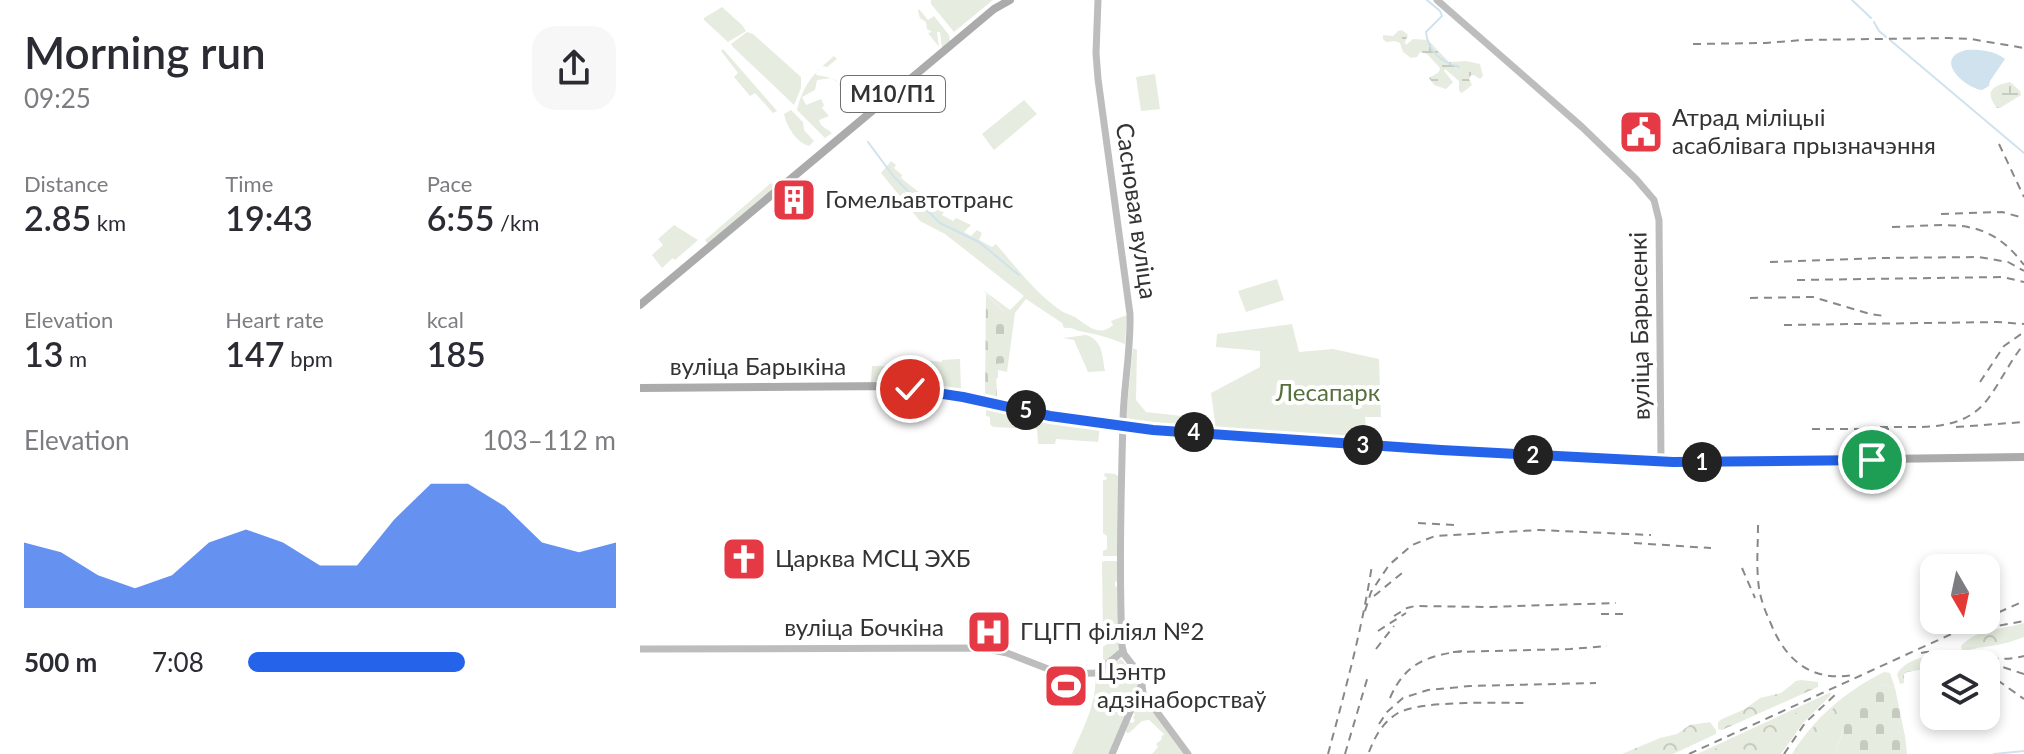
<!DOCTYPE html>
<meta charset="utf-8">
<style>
body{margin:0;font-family:Lato,sans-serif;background:#f7f7f7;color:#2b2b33;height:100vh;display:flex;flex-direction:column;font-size:30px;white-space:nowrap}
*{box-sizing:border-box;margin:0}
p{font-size:26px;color:#7c7c81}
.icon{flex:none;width:44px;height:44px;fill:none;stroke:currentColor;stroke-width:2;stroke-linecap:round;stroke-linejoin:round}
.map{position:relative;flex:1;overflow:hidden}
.sheet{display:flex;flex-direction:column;background:#fff;width:640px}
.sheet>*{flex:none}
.needle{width:52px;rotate:171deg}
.tools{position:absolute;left:1280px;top:554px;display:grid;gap:16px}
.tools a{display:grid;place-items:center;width:80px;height:80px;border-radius:16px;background:#fff;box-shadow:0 4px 12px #0003;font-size:40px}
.pin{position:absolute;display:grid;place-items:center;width:68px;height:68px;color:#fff;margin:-34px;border:4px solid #fff;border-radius:50%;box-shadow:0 2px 8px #0007}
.km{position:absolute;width:40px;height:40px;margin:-20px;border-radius:50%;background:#222;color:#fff;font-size:22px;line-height:40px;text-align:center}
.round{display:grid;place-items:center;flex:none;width:84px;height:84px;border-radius:24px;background:#f7f7f7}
.head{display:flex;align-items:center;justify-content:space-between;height:136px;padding:0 24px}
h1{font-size:44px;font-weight:600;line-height:60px}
.metrics{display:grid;grid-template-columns:repeat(3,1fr);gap:12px;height:136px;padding:8px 24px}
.metrics div{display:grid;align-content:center}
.metrics b{font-size:34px;font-weight:600}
.metrics small{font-size:22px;font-weight:400}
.metrics p{font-size:22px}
.chart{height:224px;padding:16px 24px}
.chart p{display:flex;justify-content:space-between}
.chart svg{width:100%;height:144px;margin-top:8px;fill:#2563eb;opacity:.7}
ul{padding:0 24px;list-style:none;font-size:26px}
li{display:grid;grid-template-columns:128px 96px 1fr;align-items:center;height:60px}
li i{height:20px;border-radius:10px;background:#2563eb}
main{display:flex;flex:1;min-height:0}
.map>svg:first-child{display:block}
.green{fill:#e6ecdf}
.forest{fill:url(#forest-crowns)}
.wetland{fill:url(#wetland-marsh)}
.cemetery{fill:url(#cemetery-stones)}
.water{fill:#cfe2ee}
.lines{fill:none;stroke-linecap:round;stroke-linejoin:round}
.stream{stroke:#cfe2ee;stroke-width:2}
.secondary{stroke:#bdbdbd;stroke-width:7}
.primary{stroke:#ababab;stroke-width:8}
.rail{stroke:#888;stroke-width:2;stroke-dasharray:8 6;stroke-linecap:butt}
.route-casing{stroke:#fff;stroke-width:16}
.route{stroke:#2563eb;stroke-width:10}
.labels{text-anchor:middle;stroke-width:8;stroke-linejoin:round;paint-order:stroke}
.shield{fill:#fff;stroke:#707070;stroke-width:2}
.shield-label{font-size:22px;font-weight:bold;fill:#333}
.poi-label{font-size:24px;fill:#333;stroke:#fff;text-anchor:start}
.street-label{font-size:24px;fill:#333;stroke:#fff}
.park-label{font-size:24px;fill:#56703f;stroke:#fff}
</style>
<main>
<section class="sheet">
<div class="head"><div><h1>Morning run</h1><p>09:25</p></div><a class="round"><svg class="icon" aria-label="share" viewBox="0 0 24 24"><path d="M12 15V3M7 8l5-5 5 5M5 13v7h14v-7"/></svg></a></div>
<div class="metrics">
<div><p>Distance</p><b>2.85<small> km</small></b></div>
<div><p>Time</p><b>19:43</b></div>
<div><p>Pace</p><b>6:55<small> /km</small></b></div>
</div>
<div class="metrics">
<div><p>Elevation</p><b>13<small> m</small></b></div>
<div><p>Heart rate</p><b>147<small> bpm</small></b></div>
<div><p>kcal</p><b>185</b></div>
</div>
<div class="chart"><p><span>Elevation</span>103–112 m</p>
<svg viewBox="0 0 160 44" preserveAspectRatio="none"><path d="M0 44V24L10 27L20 34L30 38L40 34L50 24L60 20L70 24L80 31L90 31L100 17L110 6L120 6L130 13L140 24L150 27L160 24V44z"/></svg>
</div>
<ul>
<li><b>500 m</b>7:08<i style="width:59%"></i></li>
</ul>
</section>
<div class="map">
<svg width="1384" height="754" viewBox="0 0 1384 754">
<defs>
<pattern id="forest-crowns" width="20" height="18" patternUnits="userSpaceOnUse" patternTransform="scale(2)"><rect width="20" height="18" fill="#e6ecdf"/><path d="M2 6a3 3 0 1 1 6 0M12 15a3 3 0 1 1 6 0" fill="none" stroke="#c6cbc0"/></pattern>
<pattern id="wetland-marsh" width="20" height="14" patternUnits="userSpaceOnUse" patternTransform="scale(2)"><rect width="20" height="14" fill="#e6ecdf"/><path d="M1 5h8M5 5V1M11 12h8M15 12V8" fill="none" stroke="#c6cbc0"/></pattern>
<pattern id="cemetery-stones" width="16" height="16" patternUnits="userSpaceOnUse" patternTransform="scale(2)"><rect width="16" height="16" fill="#e6ecdf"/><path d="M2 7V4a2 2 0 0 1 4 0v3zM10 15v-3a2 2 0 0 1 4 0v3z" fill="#c6cbc0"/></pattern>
</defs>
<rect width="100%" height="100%" fill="#fff"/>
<!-- green -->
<path class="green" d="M291 0H353L314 32 291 4Z
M82 7 102 25 106 31 88 42 64 20V18Z
M279 9 288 20 294 16 309 35 310 41 302 48 300 32H297L299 47 288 33 292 32 287 29 286 22 280 18 278 11Z
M107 32 113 34 161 77V88L154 105 93 47 91 44Z
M83 49 137 111 133 113 115 93 110 96 94 77 98 73 81 51Z
M194 56 197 59 187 67 183 66 177 71 176 75C193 78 196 78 207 91L215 84 219 89 211 95 217 103 226 97 229 101 214 112 208 107 205 109 199 83 191 78 177 80 175 90 162 97 166 105 181 99 184 105 182 108 189 116 179 120 181 125 192 133 185 138 157 110C164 83 173 74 194 56Z
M515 74 520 109 501 111 496 77Z
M384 100 397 114 354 150 342 134Z
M151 110 163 122 164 130 174 141 169 146C156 142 147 127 144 114Z
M251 161 256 165 254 168 262 175 261 178 304 212 302 215 313 221 316 218 331 225 324 232 331 236 337 230 342 233 339 240 352 247 356 244C376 267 397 295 423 312 427 314 431 315 435 317 447 325 459 338 473 325L471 321 487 315 485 344C470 338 460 335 444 332 436 331 433 327 424 328L422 323 386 299 375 313 367 372 358 370V378H356V364L364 363 366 314 343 290 370 310 384 296 305 234 280 221 241 173Z
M131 183 134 186 129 193 68 244 65 240Z
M34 225 58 240 35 260 33 258 22 268 12 255 23 245 18 239Z
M637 279 644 300 606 312 598 291Z
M652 324 659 352 693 349 739 359 741 417H725L726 430H730L729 441 576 429 571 393 620 367V351L576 347 577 334Z
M446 335C463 340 462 356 465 371L448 372 434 340 423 338Z
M493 348 497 350 496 400 506 412 568 419 570 426 566 428 490 423 489 418H486Z
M273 359 302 362V360L320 359 321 392 290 388 272 382 271 362 273 361Z
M232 366 266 367 267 381 231 382Z
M346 406 460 427 458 442 416 439 415 444H398L397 429 353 427 350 424V417L346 416Z
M465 473 475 474 478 476 477 556H463V551L467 549V536L463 533V480H466L467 477 464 476Z
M464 561H478V581L475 582V586L479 588 480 649 479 653 463 664V647L467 644 466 638H463L462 562Z
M479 659 482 660 498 680 499 685 469 754H432C442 731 458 701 455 676Z
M1244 672 1250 673 1255 688 1240 684 1199 728 1203 730 1195 754H1152C1174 718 1206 691 1244 672Z
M1189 693H1191L1190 696 1163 723 1141 754H1057Z
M500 698 506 701 546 754H512L518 747 516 744 522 739 521 737 524 734 509 720 502 721 489 733H487L486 731 489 722 493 723 495 720 493 718 495 714 493 713Z"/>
<!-- forest -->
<path class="forest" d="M1384 623V637C1369 643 1359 645 1343 647 1334 648 1330 651 1322 650L1321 646C1336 629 1364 629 1384 623Z
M1292 656 1307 658 1321 664H1299L1295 662 1291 668 1267 672 1264 674V683L1260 684 1257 674C1264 662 1279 657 1292 656Z
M1161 680 1178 682V687L1082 730 1078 729V723L1080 720 1105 709 1120 698 1141 693 1156 681Z
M1211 696H1215L1216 700 1196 730 1183 732 1169 745 1164 754H1153C1169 731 1186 711 1211 696Z
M1170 707 1171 711 1152 733 1138 754H1106L1105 750 1101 748 1085 754H1064Z
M1070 722 1076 730V734L1033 754H982L1020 738 1037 734 1050 725Z"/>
<!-- wetland -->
<path class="wetland" d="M762 30 768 35 765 42 766 45 773 39 788 40 809 62 826 61 840 64 843 76 840 79 834 75 830 76 829 79 832 85 822 93 819 91V81L805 69 804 71 813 82 806 89 794 85 789 78 799 72 800 68 787 54 780 52 777 57 771 58 763 52 760 43 755 41 746 42 743 39V35L753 36 758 31Z
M1370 82 1380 91 1381 95 1360 108H1357C1344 91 1352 86 1370 82Z"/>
<!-- cemetery -->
<path class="cemetery" d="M346 294 366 314 365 363 356 364 357 401 345 398Z
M1240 684 1255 688 1265 736 1267 754H1195L1203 731 1199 728 1222 692Z"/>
<!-- water -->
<path class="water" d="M1326 50C1338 49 1356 51 1365 59L1350 81 1349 86 1342 90C1327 89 1291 59 1326 50Z"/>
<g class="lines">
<!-- stream -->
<path class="stream" d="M787 0 800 11 802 16 786 32C788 52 801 62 819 67
M1212 0 1231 18
M1234 22 1239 31 1246 37
M1250 40 1384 153
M228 142 254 177 300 223 339 242 379 275
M1354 754 1384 751"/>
<!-- secondary -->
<path class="secondary" d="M458 0 456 53 458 79 490 314C491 349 484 384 483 419 481 494 479 571 482 646L484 654 501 676 503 693 548 754
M797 0 942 127 996 179 1014 200 1019 220 1021 461
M0 649 343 648 367 653 421 674 456 673 483 651
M472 754 501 686"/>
<!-- primary -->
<path class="primary" d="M0 305 317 40 354 9 370 0
M0 388 250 386 323 397 410 416 488 428 770 448 889 455 1033 462 1384 457"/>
<!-- rail -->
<path class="rail" d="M1053 44 1126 43 1163 40 1308 38 1331 39 1384 48
M1359 144 1384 197
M1301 214 1362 212 1384 218
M1252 227C1308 226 1346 214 1384 265
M1130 262 1239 258 1339 257 1368 262 1384 271
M1157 280 1363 277 1384 282
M1110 298 1173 297 1230 314 1244 316
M1144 325 1357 322 1384 324
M1340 382 1364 346 1384 332
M1240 427C1280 426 1324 434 1350 396 1362 379 1371 360 1384 344
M1316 427 1384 422
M1172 429H1249
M778 523 815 525
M1118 525C1118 546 1116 568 1119 588 1121 601 1126 613 1131 624 1146 661 1172 682 1213 675
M994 543 1071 548
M1102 568 1115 598
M734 596 762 573
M725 611 731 592 749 565 772 545 795 536 899 530 1011 535
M961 614H989
M754 616 767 608 775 606 846 607 976 603
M1346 618 1384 601
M1346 628 1384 621
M738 631 766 613
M736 649 754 626
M813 652 930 649 967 646
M1281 653C1317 646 1346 666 1384 656
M1350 663 1384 674
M1346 672 1384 699
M750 698C765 663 787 656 822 651
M739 724 747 712 763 698 788 690 830 686 956 683
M729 752C735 736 743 722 758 713 783 700 857 703 888 703
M688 754C705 691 722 630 732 565
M705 754 728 676
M1049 754 1342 620
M1144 754 1165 723 1196 694"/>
</g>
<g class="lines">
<!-- route casing -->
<g class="route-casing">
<path id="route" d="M270 389 323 397 410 416 513 430 801 450 1033 462 1232 460"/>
</g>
<!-- route -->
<use href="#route" class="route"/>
</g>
<!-- icons -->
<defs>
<g id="civic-square" transform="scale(2.3)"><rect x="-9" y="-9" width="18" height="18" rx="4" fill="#e63946" stroke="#fff"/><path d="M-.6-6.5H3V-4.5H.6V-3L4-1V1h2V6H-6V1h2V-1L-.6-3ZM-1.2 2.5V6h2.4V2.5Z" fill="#fff"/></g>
<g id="building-square" transform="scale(2.3)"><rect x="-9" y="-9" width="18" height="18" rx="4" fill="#e63946" stroke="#fff"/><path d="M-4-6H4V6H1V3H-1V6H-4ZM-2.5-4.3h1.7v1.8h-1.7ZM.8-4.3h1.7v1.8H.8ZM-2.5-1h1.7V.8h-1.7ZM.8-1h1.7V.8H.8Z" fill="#fff"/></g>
<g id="church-square" transform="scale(2.3)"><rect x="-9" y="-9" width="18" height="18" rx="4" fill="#e63946" stroke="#fff"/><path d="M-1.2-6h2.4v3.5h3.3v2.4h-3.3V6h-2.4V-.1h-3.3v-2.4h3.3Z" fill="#fff"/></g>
<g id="hospital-square" transform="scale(2.3)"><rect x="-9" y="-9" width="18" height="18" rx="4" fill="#e63946" stroke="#fff"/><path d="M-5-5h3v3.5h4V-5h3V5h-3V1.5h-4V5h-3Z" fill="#fff"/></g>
<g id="stadium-square" transform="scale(2.3)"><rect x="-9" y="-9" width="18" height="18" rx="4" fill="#e63946" stroke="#fff"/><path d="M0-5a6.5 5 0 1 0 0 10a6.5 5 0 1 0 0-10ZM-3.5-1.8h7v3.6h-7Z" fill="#fff"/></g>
</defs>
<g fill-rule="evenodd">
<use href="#civic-square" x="1001" y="132"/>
<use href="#building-square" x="154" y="200"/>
<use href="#church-square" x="104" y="559"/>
<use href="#hospital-square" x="349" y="632"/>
<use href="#stadium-square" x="426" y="686"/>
</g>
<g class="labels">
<!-- shield labels -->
<rect class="shield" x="201" y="76" width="104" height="36" rx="6"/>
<g class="shield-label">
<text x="253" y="102">М10/П1</text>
</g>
<!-- poi labels -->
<g class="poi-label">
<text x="1032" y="126">Атрад міліцыі<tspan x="1032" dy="28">асаблівага прызначэння</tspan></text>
<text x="185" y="208">Гомельавтотранс</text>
<text x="135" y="567">Царква МСЦ ЭХБ</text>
<text x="380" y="640">ГЦГП філіял №2</text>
<text x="457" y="680">Цэнтр<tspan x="457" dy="28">адзінаборстваў</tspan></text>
</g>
<!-- street labels -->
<g class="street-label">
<text transform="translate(496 211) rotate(82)" y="8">Сасновая вуліца</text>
<text transform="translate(1000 326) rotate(-91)" y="8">вуліца Барысенкі</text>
<text x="118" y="375">вуліца Барыкіна</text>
<text x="224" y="636">вуліца Бочкіна</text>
</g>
<!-- park labels -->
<g class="park-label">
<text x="688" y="401">Лесапарк</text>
</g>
</g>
</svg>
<div class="tools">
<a><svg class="needle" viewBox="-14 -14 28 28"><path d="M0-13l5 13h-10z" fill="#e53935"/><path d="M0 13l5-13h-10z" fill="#7c7c81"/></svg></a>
<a><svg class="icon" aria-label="layers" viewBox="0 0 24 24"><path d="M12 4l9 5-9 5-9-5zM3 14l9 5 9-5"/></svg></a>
</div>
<div class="pin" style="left:1232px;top:460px;background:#1e9e55"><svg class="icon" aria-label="arrive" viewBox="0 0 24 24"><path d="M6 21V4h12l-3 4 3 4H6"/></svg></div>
<div class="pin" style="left:270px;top:389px;background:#d93025"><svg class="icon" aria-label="check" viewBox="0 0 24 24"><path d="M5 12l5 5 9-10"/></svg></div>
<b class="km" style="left:1062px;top:462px">1</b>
<b class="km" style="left:893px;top:455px">2</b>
<b class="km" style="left:723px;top:445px">3</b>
<b class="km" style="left:554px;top:432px">4</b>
<b class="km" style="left:386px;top:410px">5</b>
</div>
</main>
